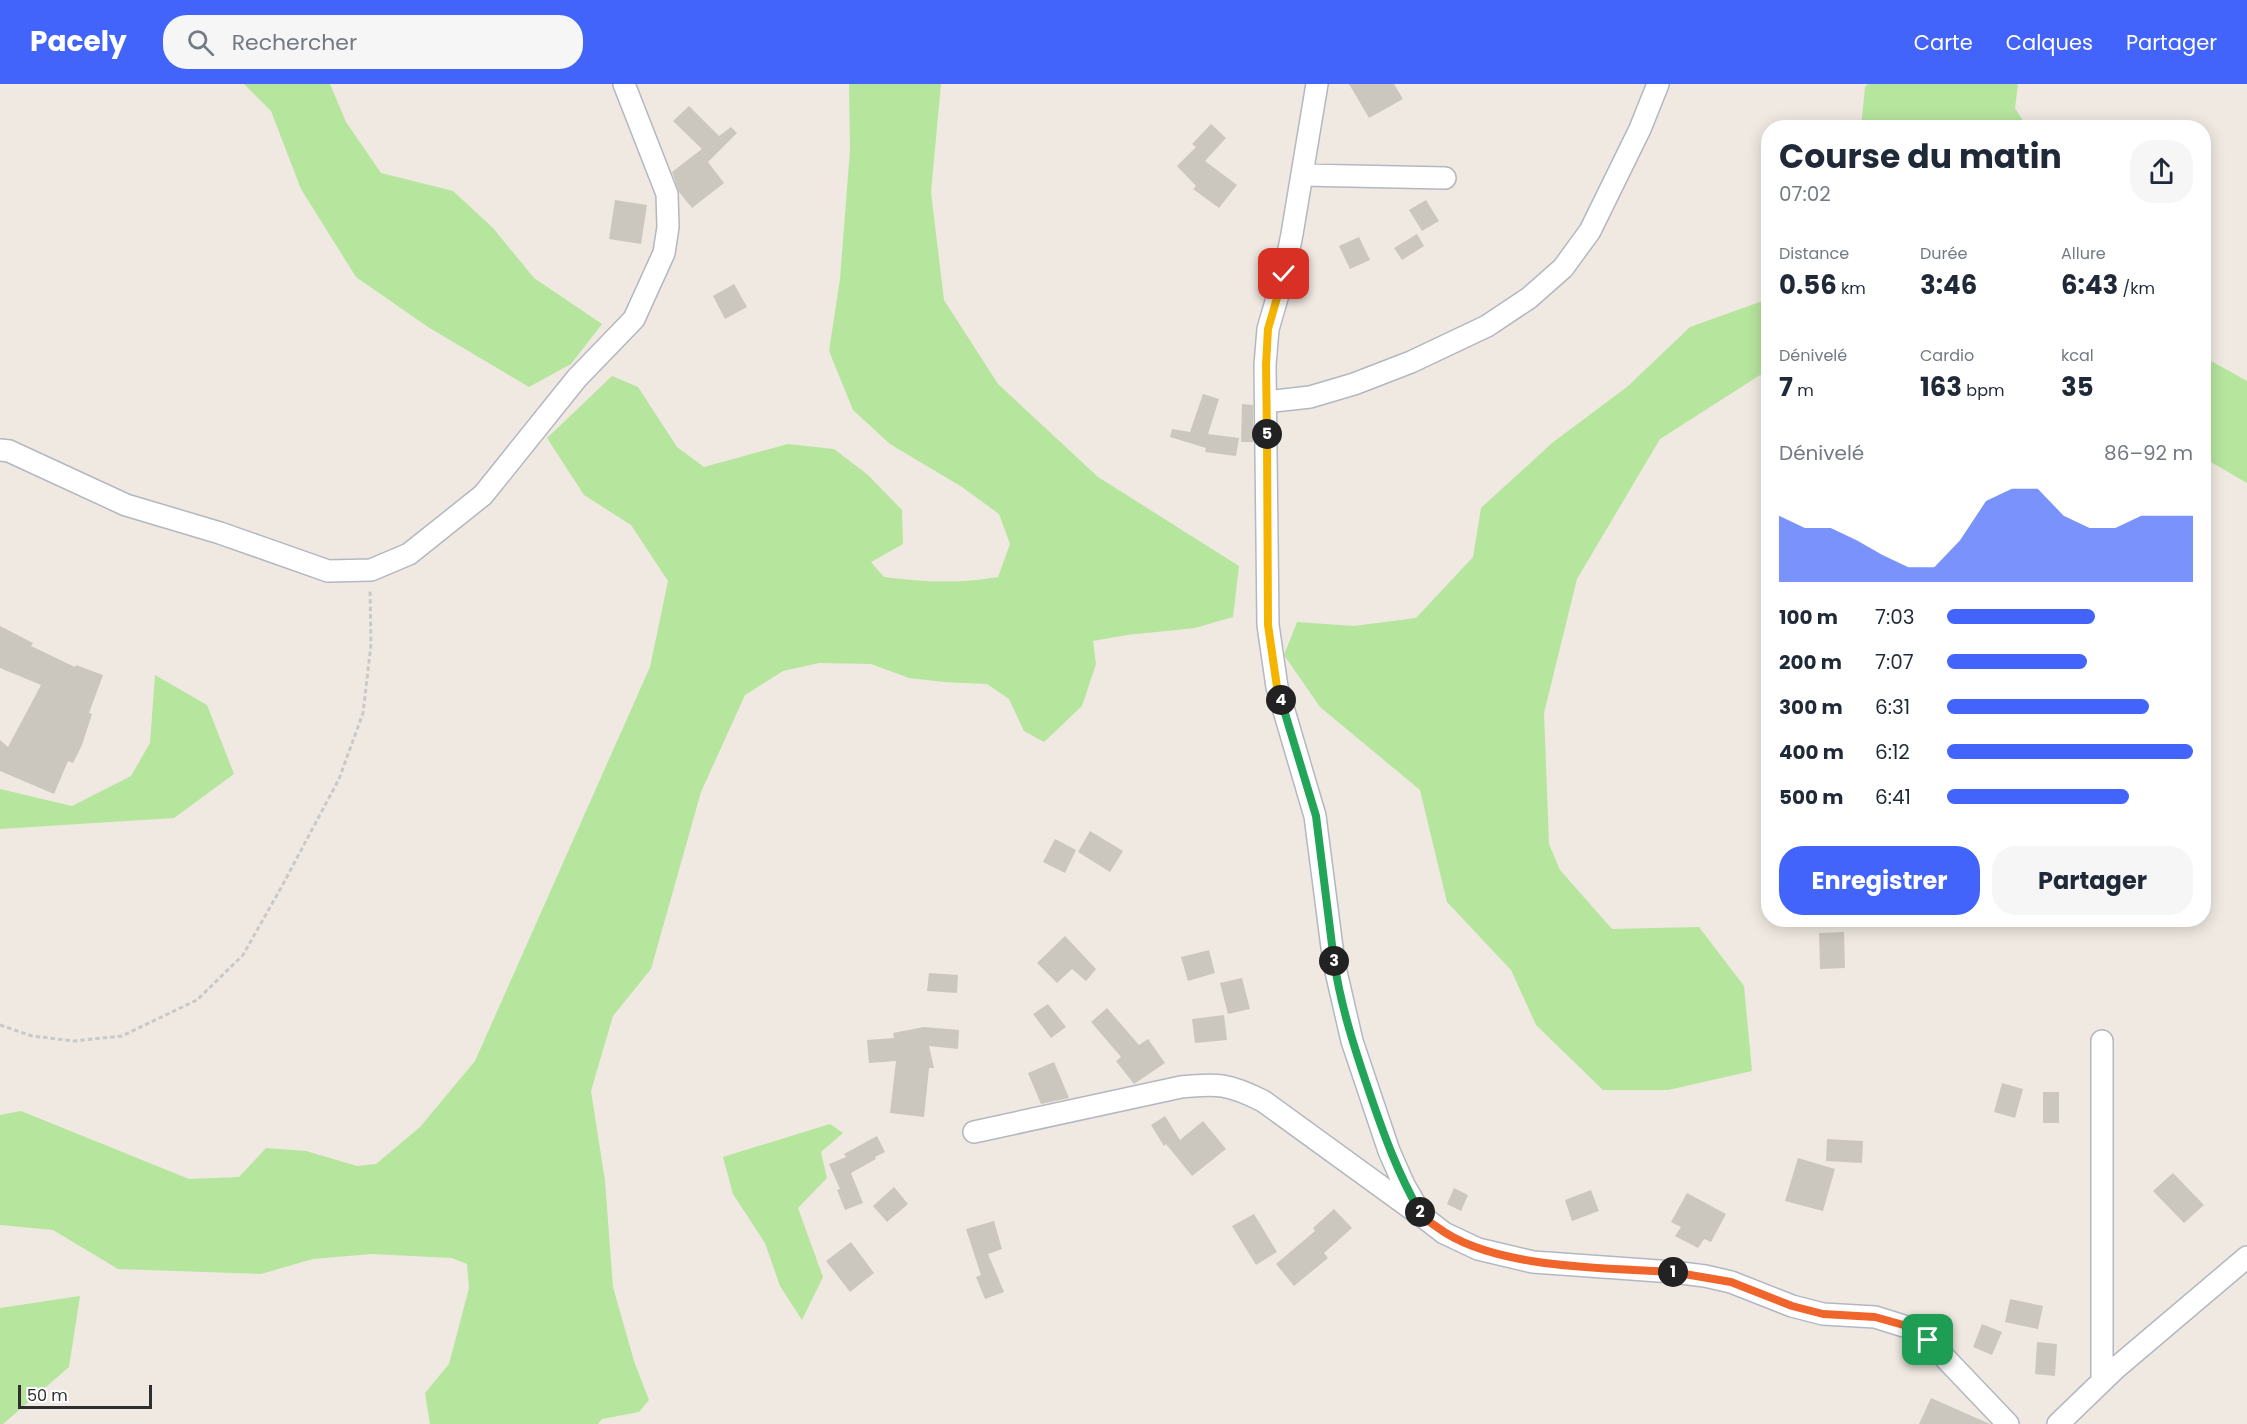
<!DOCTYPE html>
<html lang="fr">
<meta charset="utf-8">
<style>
body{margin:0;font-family:Poppins,sans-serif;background:#f6f6f7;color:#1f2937;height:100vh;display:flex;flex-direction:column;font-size:22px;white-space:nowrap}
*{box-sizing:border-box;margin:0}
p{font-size:20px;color:#747a83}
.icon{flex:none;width:33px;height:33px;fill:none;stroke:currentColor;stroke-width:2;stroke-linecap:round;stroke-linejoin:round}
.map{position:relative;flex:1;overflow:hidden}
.side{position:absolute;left:1761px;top:36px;width:450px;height:807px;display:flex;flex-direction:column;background:#fff;border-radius:24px;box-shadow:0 3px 15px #0003}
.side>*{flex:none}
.scale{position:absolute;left:18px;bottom:15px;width:134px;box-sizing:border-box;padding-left:6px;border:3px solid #2e2e2e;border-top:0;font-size:16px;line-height:21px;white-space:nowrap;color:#2e2e2e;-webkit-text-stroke:4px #fff;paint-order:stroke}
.pin{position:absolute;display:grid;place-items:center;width:51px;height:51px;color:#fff;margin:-26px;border-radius:12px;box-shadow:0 3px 9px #0006}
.km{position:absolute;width:30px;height:30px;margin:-15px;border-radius:50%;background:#222;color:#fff;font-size:16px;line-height:30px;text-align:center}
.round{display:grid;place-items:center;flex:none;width:63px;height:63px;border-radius:24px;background:#f6f6f7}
.head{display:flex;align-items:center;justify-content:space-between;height:102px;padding:0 18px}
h1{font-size:33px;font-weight:700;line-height:45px}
.figures{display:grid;grid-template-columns:repeat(3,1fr);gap:9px;height:102px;padding:6px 18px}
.figures div{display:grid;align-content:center}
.figures b{font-size:26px;font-weight:700}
.figures small{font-size:16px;font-weight:400}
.figures p{font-size:16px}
.chart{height:168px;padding:12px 18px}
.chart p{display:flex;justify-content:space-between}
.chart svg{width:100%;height:108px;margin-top:6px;fill:#4264fb;opacity:.7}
.primary-button{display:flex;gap:12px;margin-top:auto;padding:12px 18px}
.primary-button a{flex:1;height:69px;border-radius:24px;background:#4264fb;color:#fff;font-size:24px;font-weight:700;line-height:69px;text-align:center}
.primary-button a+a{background:#f6f6f7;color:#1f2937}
ul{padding:0 18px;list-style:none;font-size:20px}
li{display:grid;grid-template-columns:96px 72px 1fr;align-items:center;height:45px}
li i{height:15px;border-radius:8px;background:#4264fb}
header{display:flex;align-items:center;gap:36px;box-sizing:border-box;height:84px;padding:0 30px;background:#4264fb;color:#fff}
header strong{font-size:28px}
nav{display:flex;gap:33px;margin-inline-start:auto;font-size:21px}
.search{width:420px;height:54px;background:#f6f6f7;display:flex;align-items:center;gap:15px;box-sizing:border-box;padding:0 21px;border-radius:24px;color:#747a83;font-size:22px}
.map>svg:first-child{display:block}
.green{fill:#b6e59e}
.building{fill:#cbc7bf}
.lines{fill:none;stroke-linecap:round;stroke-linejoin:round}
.minor-casing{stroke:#b4b7c1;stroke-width:24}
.path{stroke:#c9c9c9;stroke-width:3;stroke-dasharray:4.5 3;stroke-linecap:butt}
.minor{stroke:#fff;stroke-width:21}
.split-1-casing{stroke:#fff;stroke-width:12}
.split-2-casing{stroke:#fff;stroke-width:12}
.split-3-casing{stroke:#fff;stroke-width:12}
.split-4-casing{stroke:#fff;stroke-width:12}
.split-5-casing{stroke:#fff;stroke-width:12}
.split-6-casing{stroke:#fff;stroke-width:12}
.split-1{stroke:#f0652b;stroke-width:8}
.split-2{stroke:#f0652b;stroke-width:8}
.split-3{stroke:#22a559;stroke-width:8}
.split-4{stroke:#22a559;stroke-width:8}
.split-5{stroke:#f5b400;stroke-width:8}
.split-6{stroke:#f5b400;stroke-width:8}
</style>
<header>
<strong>Pacely</strong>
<div class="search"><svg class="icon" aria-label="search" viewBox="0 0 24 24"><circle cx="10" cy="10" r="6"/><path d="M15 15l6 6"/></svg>Rechercher</div>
<nav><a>Carte</a><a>Calques</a><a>Partager</a></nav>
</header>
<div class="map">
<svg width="2247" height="1340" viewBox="0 0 2247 1340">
<rect width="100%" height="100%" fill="#efe9e1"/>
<!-- green -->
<path class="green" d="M244 0H330L346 38 381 89 453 107 493 144 534 194 602 240 571 280 529 303 428 243 356 193 301 105 271 27Z
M849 0H941L931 108 944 216 998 300 1098 393 1239 482 1233 533 1195 544 1127 551 1093 557 1096 580 1082 622 1044 658 1024 647 1009 615 987 600 944 598 909 594 871 580 819 579 783 587 745 611 701 708 651 885 613 932 591 1007 605 1097 613 1203 634 1277 649 1316 639 1328 602 1335 598 1340H430L425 1309 449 1280 469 1204 467 1180 452 1174 371 1170 313 1175 261 1190 118 1185 53 1146 0 1141V1031L21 1027 189 1095 239 1093 266 1064 306 1067 357 1082 376 1080 420 1043 475 977 650 583 668 497 631 441 584 411 547 354 612 292 638 303 677 363 704 383 788 360 834 365 868 391 902 426 903 460 871 478 884 493C922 498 959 500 998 493L1010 460 999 430 962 403 890 360 853 326 829 267 840 195 850 66Z
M1868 0H2018L2015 24 2027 43H1861L1865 3Z
M1768 215V286L1660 355 1577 495 1544 629 1549 760 1560 786 1612 845 1699 843 1744 902 1752 987 1668 1006H1603L1536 941 1511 886 1447 818 1420 706 1320 623 1284 571 1297 538 1354 542 1416 534 1473 473 1481 424 1552 359 1627 303 1690 243Z
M2204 273 2247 297V399L2204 374Z
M155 591 207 621 234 690 174 734 0 745V705L72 722 131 692 150 659Z
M830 1040 843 1049 821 1068 827 1094 798 1124 823 1193 802 1236 780 1202 765 1159 733 1110 723 1073Z
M80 1212 69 1283 3 1340H0V1224Z"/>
<!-- building -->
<path class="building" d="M1349 0H1394L1403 15 1369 34Z
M689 22 719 52 731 43 737 49 708 78 724 99 692 124 679 108 672 88 702 65 673 37Z
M1211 40 1226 54 1205 77 1237 101 1219 124 1193 105 1196 102 1177 82 1196 63 1192 60Z
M615 116 647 121 641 160 609 155Z
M1426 116 1439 137 1422 147 1409 126Z
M1417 150 1424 162 1402 176 1394 164Z
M1359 153 1370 176 1350 185 1339 162Z
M734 200 747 223 725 235 713 212Z
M1203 310 1219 315 1208 350 1239 354 1236 372 1205 368 1206 364 1170 353 1172 345 1190 348Z
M1242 320 1253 321V358H1241Z
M0 542 33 559 31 562 75 583 76 581 103 591 89 629 92 630 82 661 73 679 68 677 54 710 0 687V656L8 663 41 601 0 584Z
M1090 747 1123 767 1110 788 1078 768Z
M1055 755 1076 766 1065 789 1043 778Z
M1844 848 1845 884 1820 885 1819 849Z
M1065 852 1096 885 1086 897 1072 885 1057 899 1037 879Z
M1209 866 1215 889 1188 897 1181 873Z
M929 889 958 891 957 909 927 907Z
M1242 894 1250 925 1228 930 1220 899Z
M1048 920 1066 943 1051 954 1033 930Z
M1107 924 1139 961 1148 955 1165 979 1134 1000 1116 977 1121 973 1091 938Z
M1224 931 1227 956 1195 959 1192 935Z
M924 943 959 946 958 965 929 962 934 984H929L924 1033 890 1029 896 977 869 979 867 956 894 954 893 949Z
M1054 978 1069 1014 1041 1020 1028 989Z
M2002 999 2023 1005 2015 1034 1994 1028Z
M2043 1008H2059V1039H2043Z
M1165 1032 1180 1056 1203 1037 1226 1065 1192 1092 1166 1060 1164 1062 1151 1041Z
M877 1052 885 1068 875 1073 876 1075 851 1089 863 1119 845 1126 837 1106 840 1105 829 1080 846 1073 844 1070Z
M1827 1055 1863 1057 1862 1079 1826 1077Z
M1798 1074 1835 1085 1823 1127 1785 1117Z
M2173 1089 2204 1121 2184 1139 2153 1107Z
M894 1103 908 1120 887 1138 873 1122Z
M1454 1104 1468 1111 1461 1127 1447 1120Z
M1591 1106 1599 1127 1572 1137 1565 1116Z
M1687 1109 1726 1130 1711 1158 1704 1155 1698 1164 1675 1152 1681 1143 1671 1138Z
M1334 1125 1352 1144 1324 1169 1328 1174 1294 1202 1276 1180 1315 1147 1313 1144Z
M1254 1130 1277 1168 1256 1181 1232 1142Z
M994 1137 1002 1165 988 1170 1004 1208 985 1215 976 1193 981 1191 966 1145Z
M851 1158 874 1189 850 1208 826 1177Z
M2010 1215 2043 1222 2038 1245 2005 1238Z
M1982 1240 2002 1248 1992 1271 1973 1263Z
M2037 1258 2057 1260 2055 1292 2035 1290Z
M1931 1314 1990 1340H1919Z"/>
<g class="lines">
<!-- minor casing -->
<g class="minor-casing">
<path id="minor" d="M1317 0 1292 150 1284 190 1268 245 1265 281 1268 541 1277 603 1315 732 1334 879 1352 957 1389 1067 1404 1101 1422 1132 1444 1149 1478 1165 1533 1178 1673 1188 1705 1192 1731 1198 1792 1222 1823 1230 1875 1233 1907 1243 1928 1256 2008 1340
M1303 91 1445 94
M1266 318 1310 313 1354 300 1411 278 1487 242 1529 214 1563 184 1590 147 1640 45 1658 0
M0 366 9 367 126 421 220 449 328 487 371 486 409 470 483 411 577 294 634 235 664 169 668 143 667 110 624 0
M2102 957V1297
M974 1048 1181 1003C1218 999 1229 1000 1263 1017L1416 1128
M2058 1340 2116 1284 2247 1173"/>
</g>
<!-- path -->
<path class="path" d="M0 941 32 952 74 957 122 952 197 916 243 871 282 802 339 695 363 629 371 560 370 505"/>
<!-- minor -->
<use href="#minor" class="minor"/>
</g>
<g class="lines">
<!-- split-1 casing -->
<g class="split-1-casing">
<path id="split-1" d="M1673 1188 1731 1198 1792 1222 1823 1230 1875 1233 1907 1242 1928 1256"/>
</g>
<!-- split-2 casing -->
<g class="split-2-casing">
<path id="split-2" d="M1420 1128C1424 1135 1431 1139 1437 1143 1492 1185 1606 1184 1673 1188"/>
</g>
<!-- split-3 casing -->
<g class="split-3-casing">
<path id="split-3" d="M1334 877C1341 923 1355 966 1370 1010 1384 1051 1398 1090 1420 1128"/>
</g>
<!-- split-4 casing -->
<g class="split-4-casing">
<path id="split-4" d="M1281 616 1316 732 1334 877"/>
</g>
<!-- split-5 casing -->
<g class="split-5-casing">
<path id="split-5" d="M1267 350 1268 541 1277 603 1281 616"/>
</g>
<!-- split-6 casing -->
<g class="split-6-casing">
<path id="split-6" d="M1267 350 1266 281 1268 245 1284 190"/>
</g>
<!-- split-1 -->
<use href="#split-1" class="split-1"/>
<!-- split-2 -->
<use href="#split-2" class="split-2"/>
<!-- split-3 -->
<use href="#split-3" class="split-3"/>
<!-- split-4 -->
<use href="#split-4" class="split-4"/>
<!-- split-5 -->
<use href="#split-5" class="split-5"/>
<!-- split-6 -->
<use href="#split-6" class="split-6"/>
</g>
</svg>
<div class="scale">50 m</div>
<div class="pin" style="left:1928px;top:1256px;background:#1e9e55"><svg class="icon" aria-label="arrive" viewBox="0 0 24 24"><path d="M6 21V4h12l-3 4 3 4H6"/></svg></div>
<div class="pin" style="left:1284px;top:190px;background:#d93025"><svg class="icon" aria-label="check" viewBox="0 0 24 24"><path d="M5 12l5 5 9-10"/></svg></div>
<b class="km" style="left:1673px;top:1188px">1</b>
<b class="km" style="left:1420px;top:1128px">2</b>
<b class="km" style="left:1334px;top:877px">3</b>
<b class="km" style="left:1281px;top:616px">4</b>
<b class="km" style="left:1267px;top:350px">5</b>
<section class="side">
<div class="head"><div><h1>Course du matin</h1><p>07:02</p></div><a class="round"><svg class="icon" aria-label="share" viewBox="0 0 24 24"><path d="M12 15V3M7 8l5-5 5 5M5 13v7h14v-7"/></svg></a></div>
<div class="figures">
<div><p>Distance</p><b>0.56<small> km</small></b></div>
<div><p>Durée</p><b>3:46</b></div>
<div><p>Allure</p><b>6:43<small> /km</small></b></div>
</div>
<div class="figures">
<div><p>Dénivelé</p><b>7<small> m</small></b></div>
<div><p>Cardio</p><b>163<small> bpm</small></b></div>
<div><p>kcal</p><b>35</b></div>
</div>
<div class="chart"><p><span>Dénivelé</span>86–92 m</p>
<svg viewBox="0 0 160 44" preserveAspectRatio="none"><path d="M0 44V17L10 22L20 22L30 27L40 33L50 38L60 38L70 27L80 11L90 6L100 6L110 17L120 22L130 22L140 17L150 17L160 17V44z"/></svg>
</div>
<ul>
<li><b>100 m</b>7:03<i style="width:60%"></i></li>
<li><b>200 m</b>7:07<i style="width:57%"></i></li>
<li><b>300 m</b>6:31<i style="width:82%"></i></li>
<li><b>400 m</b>6:12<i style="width:100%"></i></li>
<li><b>500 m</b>6:41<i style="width:74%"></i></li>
</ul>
<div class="primary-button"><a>Enregistrer</a><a>Partager</a></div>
</section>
</div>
